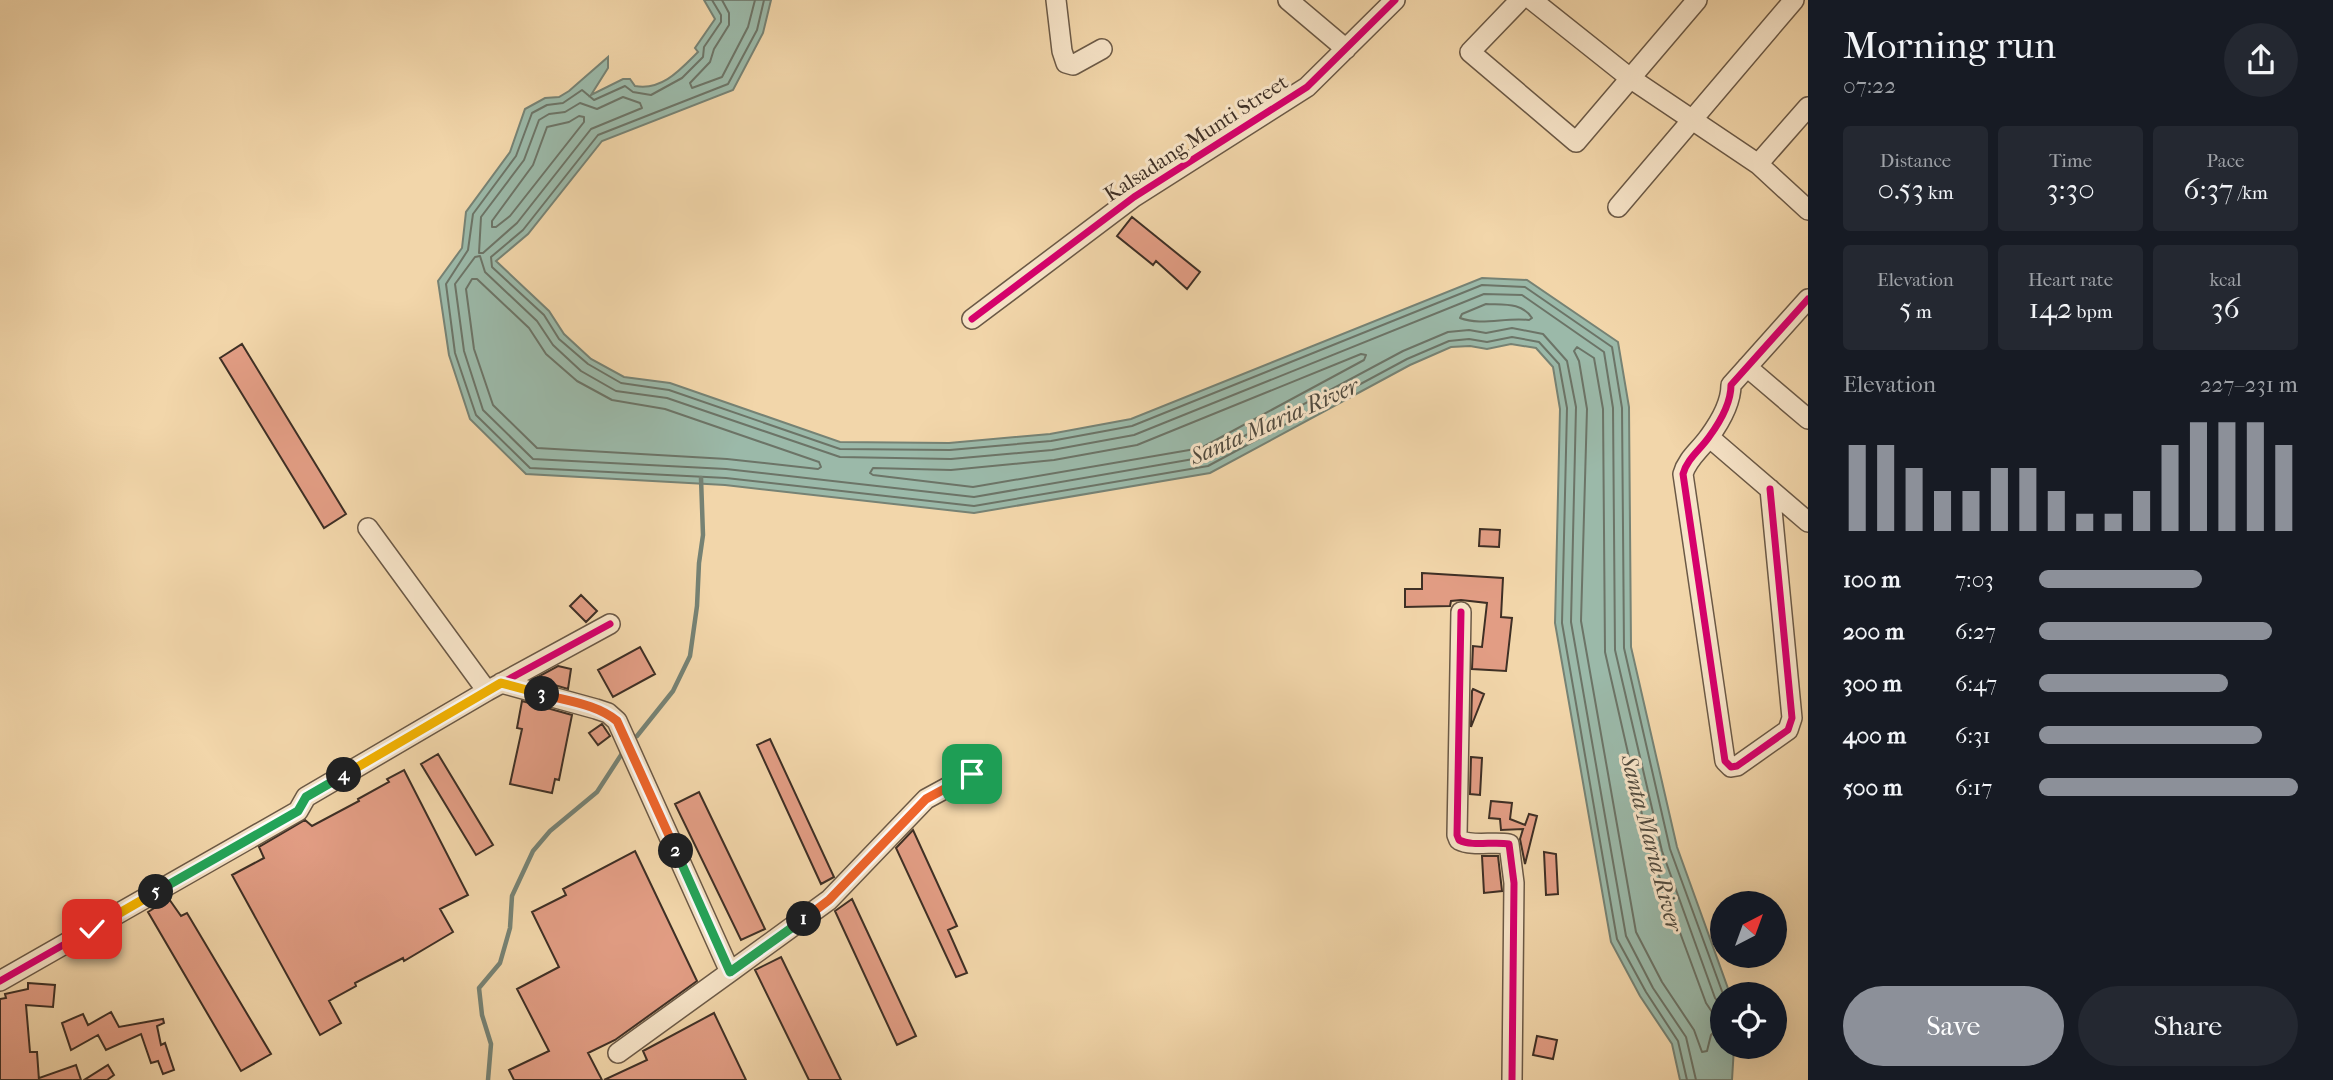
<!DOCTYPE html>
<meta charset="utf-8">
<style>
body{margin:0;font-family:"IM FELL French Canon",serif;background:#242831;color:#f1f3f6;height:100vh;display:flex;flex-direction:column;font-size:26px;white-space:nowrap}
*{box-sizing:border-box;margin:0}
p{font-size:23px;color:#9ea1a6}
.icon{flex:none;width:38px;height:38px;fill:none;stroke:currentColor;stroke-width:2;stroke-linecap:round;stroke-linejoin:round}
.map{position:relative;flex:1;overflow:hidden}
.sheet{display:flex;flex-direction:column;background:#171b24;width:525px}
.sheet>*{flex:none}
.needle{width:46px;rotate:41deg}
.buttons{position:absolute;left:1710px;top:891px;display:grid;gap:14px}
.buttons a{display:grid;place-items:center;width:77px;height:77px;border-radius:50%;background:#171b24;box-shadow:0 7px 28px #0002;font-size:35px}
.pin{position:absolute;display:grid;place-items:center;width:60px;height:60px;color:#fff;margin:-30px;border-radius:14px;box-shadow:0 4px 10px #0006}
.km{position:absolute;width:35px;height:35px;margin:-18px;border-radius:50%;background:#222;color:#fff;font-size:19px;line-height:35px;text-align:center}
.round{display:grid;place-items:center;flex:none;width:74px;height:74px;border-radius:37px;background:#242831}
.headline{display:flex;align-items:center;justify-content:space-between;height:119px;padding:0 35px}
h1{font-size:38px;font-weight:600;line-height:52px}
.stats{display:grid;grid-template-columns:repeat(3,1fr);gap:10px;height:119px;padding:7px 35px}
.stats div{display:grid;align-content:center;border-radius:7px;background:#242831;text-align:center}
.stats b{font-size:30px;font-weight:600}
.stats small{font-size:19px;font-weight:400}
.stats p{font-size:19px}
.chart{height:196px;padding:14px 35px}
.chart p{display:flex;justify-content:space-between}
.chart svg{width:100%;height:126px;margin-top:7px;stroke:#8c9099;stroke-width:6}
.primary-button{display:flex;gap:14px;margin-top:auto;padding:14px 35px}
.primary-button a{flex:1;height:80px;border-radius:42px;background:#8c9099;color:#fff;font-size:28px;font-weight:600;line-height:80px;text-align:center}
.primary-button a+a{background:#242831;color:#f1f3f6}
ul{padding:0 35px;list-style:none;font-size:23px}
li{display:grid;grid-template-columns:112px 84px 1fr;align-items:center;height:52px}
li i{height:18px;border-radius:9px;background:#8c9099}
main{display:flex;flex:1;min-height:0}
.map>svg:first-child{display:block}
.water{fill:#9bb9a9;stroke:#768274;stroke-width:2}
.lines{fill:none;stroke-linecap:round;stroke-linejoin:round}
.shore{stroke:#6c7467;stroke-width:2}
.stream{stroke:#768274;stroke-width:4.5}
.building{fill:#e29d84;stroke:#3e2f25;stroke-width:2}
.minor-casing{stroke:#6b5946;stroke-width:22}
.minor{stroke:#f7e4c8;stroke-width:19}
.cycleway-casing{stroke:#f7e4c8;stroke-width:11}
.cycleway{stroke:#d6006c;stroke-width:7}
.split-1-casing{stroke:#fff;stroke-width:14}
.split-2-casing{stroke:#fff;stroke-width:14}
.split-3-casing{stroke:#fff;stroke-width:14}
.split-4-casing{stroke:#fff;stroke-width:14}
.split-5-casing{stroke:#fff;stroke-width:14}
.split-6-casing{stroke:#fff;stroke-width:14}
.split-1{stroke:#f0652b;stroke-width:9}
.split-2{stroke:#22a559;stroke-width:9}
.split-3{stroke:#f0652b;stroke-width:9}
.split-4{stroke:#f5b400;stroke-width:9}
.split-5{stroke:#22a559;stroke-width:9}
.split-6{stroke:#f5b400;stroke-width:9}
.labels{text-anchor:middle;stroke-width:6;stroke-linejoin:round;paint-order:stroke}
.street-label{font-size:21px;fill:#3e2f25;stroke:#f7e4c8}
.water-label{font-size:23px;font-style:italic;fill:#514b3f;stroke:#f7e4c8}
</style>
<main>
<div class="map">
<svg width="1808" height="1080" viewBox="0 0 1808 1080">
<rect width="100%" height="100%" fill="#f2d6aa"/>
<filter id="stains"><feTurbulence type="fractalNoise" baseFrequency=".00286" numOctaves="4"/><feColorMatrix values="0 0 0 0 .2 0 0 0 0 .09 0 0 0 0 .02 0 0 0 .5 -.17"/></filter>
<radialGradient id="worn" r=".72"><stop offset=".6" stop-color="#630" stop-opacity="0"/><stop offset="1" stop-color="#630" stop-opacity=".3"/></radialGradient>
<!-- water -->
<path class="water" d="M704 0H771L763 33 733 90 602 141 528 234 496 261 549 311 564 334 591 359 624 377 670 383 840 442 949 443 1050 434 1131 419 1482 278 1527 280 1618 342 1629 407 1631 647 1677 847 1730 994H1722V1046L1734 1047 1732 1080H1680L1672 1044 1640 996 1611 942 1555 623 1560 409 1553 367 1536 348 1511 344 1487 349 1470 346 1451 347 1410 365 1210 473 974 513 725 485 526 474 470 419 449 355 438 281 462 248 466 212 510 152 525 109 545 98 559 97 569 91 608 57V68L591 95 623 79H630L635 86C662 91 680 70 698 52L695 48 715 19Z"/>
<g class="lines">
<!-- shore -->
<path class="shore" d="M712 0 721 15V22L704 47 703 57 682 78 651 95 633 92 625 86 594 100 582 90 563 103 547 105 532 113 516 156 473 214 468 250 446 284 455 353 476 415 530 468 726 478 974 506 1208 466 1407 359 1449 341 1469 339 1487 342 1512 337 1539 342 1559 364 1567 408 1562 623 1617 939 1646 992 1678 1041 1687 1080
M722 0 729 13V25L714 49 710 62 690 83 692 88 722 77 748 27 755 0
M764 0 757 30 728 84 598 135 523 230 491 257 492 267 544 315 559 339 588 364 621 383 669 390 840 449 950 450 1051 441 1132 426 1482 285 1525 287 1612 347 1622 408 1624 648 1670 849 1723 994
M623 97 640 103 642 108 591 129 517 223 483 253H479L481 217 524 160 539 120 549 114 565 112 580 103 597 109Z
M579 116 584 117V122L510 216 496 227H492V221L533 165 547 127 569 122Z
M472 279H477L529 328 546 354 577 381 612 400 665 409 819 462 821 467 818 469 727 459 537 448 493 405 474 349 466 289Z
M1486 304C1503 305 1522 302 1532 318L1529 320C1506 317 1481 326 1460 318L1462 314Z
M1361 354 1366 355 1364 360 1201 448 973 487 873 475 870 473 873 468 951 470 1054 460 1137 445Z
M1722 1019 1712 1012 1706 1003 1651 854 1605 652 1603 409 1594 358 1577 347 1574 351 1579 361 1587 409 1581 621 1636 932 1662 982 1694 1030 1702 1052 1707 1051 1711 1035 1722 1023
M1696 1080 1686 1037 1653 988 1626 936 1571 622 1576 407 1567 361 1543 334 1512 328 1486 333 1469 330 1448 332 1403 351 1205 457 974 497 726 469 533 459 483 410 464 351 455 284 475 257 480 256 485 272 537 321 553 345 581 371 616 391 667 398 840 457 951 459 1052 450 1134 435 1484 294 1522 295 1604 352 1613 408 1615 650 1662 851 1715 998 1722 1007"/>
<!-- stream -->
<path class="stream" d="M637 736 673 691 690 656 697 606 699 563 703 535 701 478
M488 1080 491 1044 482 1015 479 988 500 963 510 928 512 896 533 851 550 831 597 792 623 752"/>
</g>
<!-- building -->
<path class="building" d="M1132 217 1200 272 1187 289 1156 261 1153 265 1117 236Z
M242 344 346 514 324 528 220 358Z
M1480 529 1500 530 1499 547 1479 546Z
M1422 573 1503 578 1501 617 1512 618 1506 671 1472 669 1473 646 1482 647 1487 603 1461 600 1451 601 1450 606 1405 607V589H1422Z
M581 595 597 611 586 622 570 606Z
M640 647 655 674 613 697 598 670Z
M558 666 571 669 568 689 534 679Z
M1473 689 1484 694 1471 727 1472 691Z
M522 701 572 715 559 780 555 779 552 793 510 784 522 729 517 728Z
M602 724 610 736 598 745 589 733Z
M770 739 834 877 821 884 757 745Z
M438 754 493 845 476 855 421 764Z
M1471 757 1482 758 1480 795 1470 794Z
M404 770 468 895 440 909 453 932 404 961 403 958 355 983 356 986 329 1001 341 1023 320 1035 232 875 264 858 259 847 305 820 312 826 359 801 358 799 389 782 387 779Z
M699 792 765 929 741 940 675 804Z
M1491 801 1512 803 1510 819 1525 825 1529 814 1537 816 1525 864 1520 839 1523 829 1501 830 1500 819 1489 818Z
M913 830 957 926 948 930 967 973 956 977 896 848Z
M635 851 697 981 615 1040 588 1053 602 1080H514L509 1070 549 1051 517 989 559 967 532 912 566 895 563 889Z
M1544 852 1556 854 1558 894 1546 895Z
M1482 856H1498L1502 891 1484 893Z
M169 899 181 916 187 913 271 1054 241 1071 148 912Z
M852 899 916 1036 897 1045 835 911Z
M781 957 841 1080H809L755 970Z
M28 983 55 985 53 1007 26 1005 30 1052H37L39 1080H0V999L6 998 5 994 28 989Z
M111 1012 119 1027 163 1019 164 1023 157 1026 161 1045 165 1043 174 1070 163 1074 158 1061 151 1063 141 1034 106 1050 98 1035 71 1050 62 1023 83 1014 88 1025Z
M714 1013 746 1080H604L647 1060 643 1051Z
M1537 1036 1557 1040 1553 1059 1533 1055Z
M76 1065 81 1080H40L39 1078Z
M108 1065 114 1075 107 1080H84Z"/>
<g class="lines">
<!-- minor casing -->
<g class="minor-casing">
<path id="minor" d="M1056 0 1062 51 1066 63 1073 65 1102 49
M1288 0 1346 49
M1520 0 1470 52 1576 142 1697 0
M1532 0 1630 78 1758 164 1808 210
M1758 164 1808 107
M1618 207 1794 0
M972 319 1134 197 1307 87 1395 0
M1747 367 1808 419
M1709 437 1808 522
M1770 489 1792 718 1788 730 1737 766 1731 767 1725 761 1683 474C1687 459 1700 450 1709 437 1720 422 1731 402 1731 385L1808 299
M368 528 487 691
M1461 612 1457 835 1459 840C1473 847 1493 841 1509 844L1514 883 1512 1080
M501 683 596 709 608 713 617 721 730 972 618 1053
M730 972 829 900 926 799 972 774
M0 981 298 811 306 797 487 691 610 624"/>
</g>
<!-- minor -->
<use href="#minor" class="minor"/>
<!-- cycleway casing -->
<g class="cycleway-casing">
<path id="cycleway" d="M972 319 1134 197 1307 87 1395 0
M1770 489 1792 718 1788 730 1737 766 1731 767 1725 761 1683 474C1687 459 1700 450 1709 437 1720 422 1731 402 1731 385L1808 299
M1461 612 1457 835 1459 840C1473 847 1493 841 1509 844L1514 883 1512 1080
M0 981 298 811 306 797 487 691 610 624"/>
</g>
<!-- cycleway -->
<use href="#cycleway" class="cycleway"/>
</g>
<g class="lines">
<!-- split-1 casing -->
<g class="split-1-casing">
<path id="split-1" d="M804 919 829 900 926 799 972 774"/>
</g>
<!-- split-2 casing -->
<g class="split-2-casing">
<path id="split-2" d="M676 851 730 972 804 919"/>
</g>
<!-- split-3 casing -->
<g class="split-3-casing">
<path id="split-3" d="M542 694C567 701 597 704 617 721L676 851"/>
</g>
<!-- split-4 casing -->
<g class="split-4-casing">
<path id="split-4" d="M344 775 501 683 542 694"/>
</g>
<!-- split-5 casing -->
<g class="split-5-casing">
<path id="split-5" d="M156 892 298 811 306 797 344 775"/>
</g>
<!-- split-6 casing -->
<g class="split-6-casing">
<path id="split-6" d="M92 929 156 892"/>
</g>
<!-- split-1 -->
<use href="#split-1" class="split-1"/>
<!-- split-2 -->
<use href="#split-2" class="split-2"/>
<!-- split-3 -->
<use href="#split-3" class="split-3"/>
<!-- split-4 -->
<use href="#split-4" class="split-4"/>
<!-- split-5 -->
<use href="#split-5" class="split-5"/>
<!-- split-6 -->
<use href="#split-6" class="split-6"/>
</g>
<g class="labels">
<!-- street labels -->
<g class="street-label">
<text transform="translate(1196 138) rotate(-33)" y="7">Kalsadang Munti Street</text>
</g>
<!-- water labels -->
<g class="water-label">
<text transform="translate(1274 421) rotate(-24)" y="8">Santa Maria River</text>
<text transform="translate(1652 843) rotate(75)" y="8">Santa Maria River</text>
</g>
</g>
<rect width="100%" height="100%" filter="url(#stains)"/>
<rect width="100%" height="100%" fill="url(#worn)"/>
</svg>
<div class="buttons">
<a><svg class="needle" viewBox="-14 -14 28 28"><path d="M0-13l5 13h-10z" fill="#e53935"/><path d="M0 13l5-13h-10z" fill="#9ea1a6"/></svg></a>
<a><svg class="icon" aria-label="locate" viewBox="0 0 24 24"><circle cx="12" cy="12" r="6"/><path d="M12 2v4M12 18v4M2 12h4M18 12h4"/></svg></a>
</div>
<div class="pin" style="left:972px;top:774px;background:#1e9e55"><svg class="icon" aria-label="arrive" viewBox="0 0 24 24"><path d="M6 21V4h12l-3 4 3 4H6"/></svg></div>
<div class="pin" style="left:92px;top:929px;background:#d93025"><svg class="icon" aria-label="check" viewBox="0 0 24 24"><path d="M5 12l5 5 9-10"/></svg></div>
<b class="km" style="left:804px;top:919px">1</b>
<b class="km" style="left:676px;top:851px">2</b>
<b class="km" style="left:542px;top:694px">3</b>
<b class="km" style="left:344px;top:775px">4</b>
<b class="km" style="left:156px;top:892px">5</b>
</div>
<section class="sheet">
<div class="headline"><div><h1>Morning run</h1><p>07:22</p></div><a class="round"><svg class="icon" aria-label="share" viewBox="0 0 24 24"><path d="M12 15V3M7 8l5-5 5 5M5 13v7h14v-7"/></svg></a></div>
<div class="stats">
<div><p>Distance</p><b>0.53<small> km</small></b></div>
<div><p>Time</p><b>3:30</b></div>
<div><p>Pace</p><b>6:37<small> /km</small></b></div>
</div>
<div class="stats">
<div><p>Elevation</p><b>5<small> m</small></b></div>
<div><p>Heart rate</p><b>142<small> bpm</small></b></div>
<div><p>kcal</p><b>36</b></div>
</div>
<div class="chart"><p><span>Elevation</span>227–231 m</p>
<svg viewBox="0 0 160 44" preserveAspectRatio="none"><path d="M5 44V14M15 44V14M25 44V22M35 44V30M45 44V30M55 44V22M65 44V22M75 44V30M85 44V38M95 44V38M105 44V30M115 44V14M125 44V6M135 44V6M145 44V6M155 44V14"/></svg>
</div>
<ul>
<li><b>100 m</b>7:03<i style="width:63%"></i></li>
<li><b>200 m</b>6:27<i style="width:90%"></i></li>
<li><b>300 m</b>6:47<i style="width:73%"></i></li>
<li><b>400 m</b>6:31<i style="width:86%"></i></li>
<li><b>500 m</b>6:17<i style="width:100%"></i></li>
</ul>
<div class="primary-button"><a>Save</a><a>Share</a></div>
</section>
</main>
